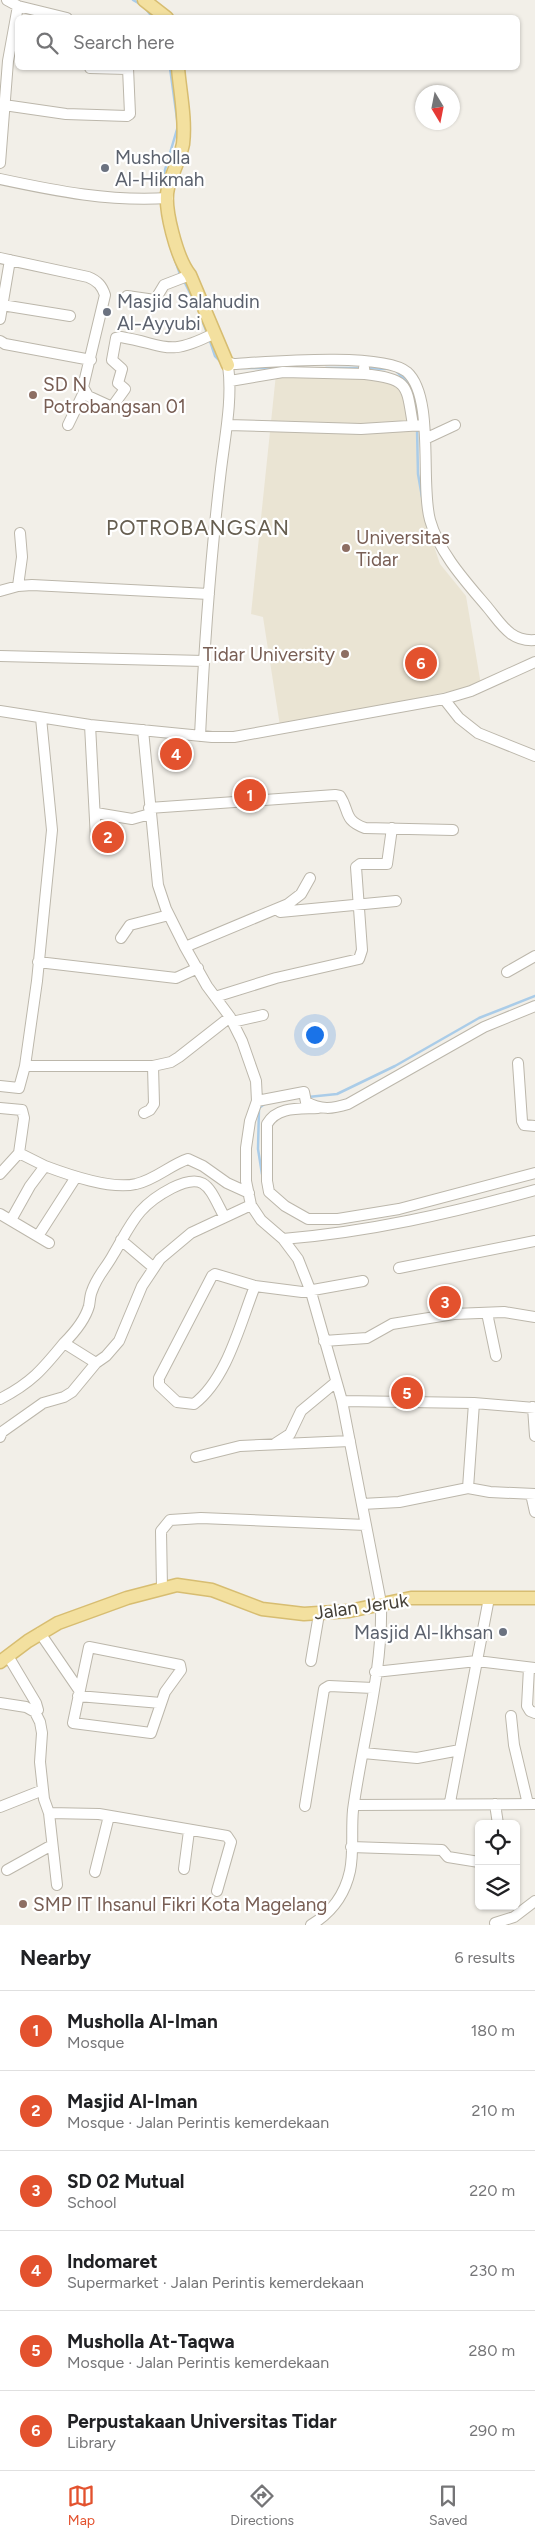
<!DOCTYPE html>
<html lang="en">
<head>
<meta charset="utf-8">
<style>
  :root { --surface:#fff; --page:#f2f2f2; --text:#202124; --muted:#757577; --line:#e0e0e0; --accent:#e3522e }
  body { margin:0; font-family:Figtree,sans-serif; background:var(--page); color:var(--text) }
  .controls { position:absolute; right:15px; bottom:15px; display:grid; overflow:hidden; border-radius:8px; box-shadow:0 1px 4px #0004 }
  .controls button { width:45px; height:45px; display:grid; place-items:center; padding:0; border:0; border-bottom:1px solid var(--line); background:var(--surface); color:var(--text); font:25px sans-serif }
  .compass { position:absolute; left:415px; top:85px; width:45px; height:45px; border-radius:50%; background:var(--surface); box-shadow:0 1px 4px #0004; rotate:170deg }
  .you { position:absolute; left:314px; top:1034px; width:18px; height:18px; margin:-12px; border:4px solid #fff; border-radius:50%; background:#1a73e8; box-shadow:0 0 0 8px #1a73e833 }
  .badge { display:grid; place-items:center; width:32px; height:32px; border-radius:50%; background:var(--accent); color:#fff; font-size:16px; font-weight:700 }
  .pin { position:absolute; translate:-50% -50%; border:2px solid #fff; box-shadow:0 1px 5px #0006 }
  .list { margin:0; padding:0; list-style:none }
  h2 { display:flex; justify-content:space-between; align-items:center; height:65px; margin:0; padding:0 20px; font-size:21px }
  h2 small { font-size:16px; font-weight:400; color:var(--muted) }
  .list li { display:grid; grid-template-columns:32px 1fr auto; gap:15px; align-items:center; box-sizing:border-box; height:80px; padding:0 20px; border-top:1px solid var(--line) }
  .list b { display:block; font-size:19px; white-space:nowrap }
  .list p { margin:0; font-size:16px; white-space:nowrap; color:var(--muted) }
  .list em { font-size:16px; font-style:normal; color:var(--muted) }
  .icon { flex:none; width:28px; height:28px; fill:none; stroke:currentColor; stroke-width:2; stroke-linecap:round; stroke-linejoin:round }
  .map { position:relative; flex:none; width:535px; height:1925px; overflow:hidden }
  .search { position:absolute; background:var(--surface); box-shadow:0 1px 4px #0004; left:15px; right:15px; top:15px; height:55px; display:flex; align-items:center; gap:12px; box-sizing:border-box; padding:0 18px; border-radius:8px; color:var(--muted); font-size:19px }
  .sheet { height:545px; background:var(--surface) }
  nav { display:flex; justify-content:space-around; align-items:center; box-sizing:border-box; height:70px; border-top:1px solid var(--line); background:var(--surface); font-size:14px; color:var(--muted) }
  nav a { display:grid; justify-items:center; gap:2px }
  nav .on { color:var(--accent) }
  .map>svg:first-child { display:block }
  .education { fill:#eae4d3 }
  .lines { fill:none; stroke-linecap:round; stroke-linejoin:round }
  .stream { stroke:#aacce8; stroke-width:2.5 }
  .minor-casing { stroke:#bcb7ab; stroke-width:12 }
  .major-casing { stroke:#d7bd71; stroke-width:15 }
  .minor { stroke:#fff; stroke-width:10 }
  .major { stroke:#f3e09f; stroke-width:12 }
  .worship-dot { fill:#6b7280; stroke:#fff; stroke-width:2 }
  .education-dot { fill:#8d6e63; stroke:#fff; stroke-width:2 }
  .labels { text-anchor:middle; stroke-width:4.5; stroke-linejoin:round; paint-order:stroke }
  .worship-label { font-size:19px; fill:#5b616d; stroke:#fff; text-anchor:start }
  .education-label { font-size:19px; fill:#785e54; stroke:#fff; text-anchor:start }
  .street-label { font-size:19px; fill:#454037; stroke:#fff }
  .quarter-label { font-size:21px; letter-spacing:1px; fill:#665e50; stroke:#fff }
</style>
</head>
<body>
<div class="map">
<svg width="535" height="1925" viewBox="0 0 535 1925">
  <rect width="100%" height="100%" fill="#f2efe8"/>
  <path class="education" d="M 276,374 L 402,377 L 414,387 L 420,412 L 418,467 L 429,531 L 440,564 L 466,596 L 481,685 L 280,726 L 263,617 L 251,614 Z"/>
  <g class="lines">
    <path class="stream" d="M 133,0 L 140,4
      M 146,9 L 153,18
      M 162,187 L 162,180 L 178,126 L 170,68
      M 171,249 L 181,277
      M 184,281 L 194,301
      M 202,320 L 207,333
      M 209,338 L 215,356 L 221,362
      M 241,368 L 278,368
      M 326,368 L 360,368
      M 366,368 L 385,369
      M 397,372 C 413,385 417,403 417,423
      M 417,428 L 418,474 L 422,497
      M 427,525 L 433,541
      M 308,1097 L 337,1094 L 395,1066 L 479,1018 L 535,996
      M 262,1174 L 258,1149 L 259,1108 L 266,1103"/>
    <defs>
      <path id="minor" d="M 7,0 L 18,6 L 67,18
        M 90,68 L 128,69
        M 4,105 L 66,114 L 127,116 L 130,114 L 128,68
        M 0,163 L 8,61 L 18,6
        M 0,179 C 56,191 111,202 168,198
        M 0,258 L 88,277 C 98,281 102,286 105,295 L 83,387 L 88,396 L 112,407 L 125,389 L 118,383 L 122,369 L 112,360 L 116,338 L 121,337 C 167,345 167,357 213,334
        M 127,296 L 155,300 L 164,285 L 190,275
        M 2,305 L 70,316
        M 0,319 L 10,260
        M 0,341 L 5,344 L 91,360
        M 227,362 L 234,364 C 268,362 383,352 407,372 C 435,397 420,484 430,520 C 439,553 467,583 488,608 C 502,625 511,642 535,640
        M 364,368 L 365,374 C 409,380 406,383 413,425
        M 230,381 L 283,372 L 365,374
        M 68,425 L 84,392
        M 227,425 L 361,429 L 424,425
        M 425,439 L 455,425
        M 18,586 L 22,557 L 20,533
        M 0,591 L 18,586 L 32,585 L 209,594
        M 0,656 L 204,661
        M 444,699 L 471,691 L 535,662
        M 0,711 L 90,725 L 212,737 L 234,737 L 444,699 L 459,718 L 478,733 L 535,756
        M 41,718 L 52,830 L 37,981 L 25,1066 L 153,1066 L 171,1062 L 179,1057 L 230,1017
        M 90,725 L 96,839
        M 143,730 L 158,885 L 166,909 L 185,947 L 207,986 L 230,1017 L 242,1041 L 256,1081 L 257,1101 L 250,1121 L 246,1148 L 246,1181 L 251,1205 L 261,1220 L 283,1239 L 298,1259 L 311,1292 L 342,1401 L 381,1603 C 383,1673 362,1742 353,1810 C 351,1830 354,1852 350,1871 C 345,1894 331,1913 311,1925
        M 200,736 C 204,650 210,564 220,478 C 224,440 233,402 228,365
        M 149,808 L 335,795 L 340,796 C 350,811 343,820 365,828 L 453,830
        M 96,813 L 132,819 L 150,814
        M 280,912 L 396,901
        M 121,938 L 130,925 L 169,915
        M 185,947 L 288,904 L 301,894 L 310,878
        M 38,962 L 176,978 L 198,968
        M 507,972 L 535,956
        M 215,997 L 276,978 L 359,959 L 362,950 L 356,867 L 360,864 L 387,864 L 392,828
        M 232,1022 L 263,1015
        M 518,1063 L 522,1121 L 524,1125 L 535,1126
        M 0,1086 L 19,1088 L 25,1066
        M 257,1101 L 304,1092 L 306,1102 C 321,1110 332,1109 348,1104 L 484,1027 L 535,1006
        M 0,1108 L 22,1110 L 24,1118 L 19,1153 L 0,1174
        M 318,1108 C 300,1109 277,1106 267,1124 L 267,1181 L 269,1192 L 285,1206 L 308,1219 L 338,1219 L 399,1209 L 535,1173
        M 144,1113 L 150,1110 L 154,1104 L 153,1066
        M 19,1153 L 45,1166
        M 0,1214 L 49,1243
        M 11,1220 L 30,1186 L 45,1166 C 69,1175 111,1190 136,1184 C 155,1180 170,1165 188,1159 L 203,1166 L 227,1183 L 249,1193
        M 38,1236 L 76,1177
        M 283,1239 C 369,1232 452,1213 535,1190
        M 121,1240 L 154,1268
        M 399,1268 L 535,1241
        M 255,1286 C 240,1324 227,1379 194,1404 L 177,1402 L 159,1385 L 159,1378 L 212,1276 L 215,1274 L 255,1286 L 302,1292 L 363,1281
        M 487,1313 L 496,1356
        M 324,1341 L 367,1338 L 392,1324 L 454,1314 L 504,1312 L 535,1317
        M 96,1363 L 64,1343 C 74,1333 85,1320 89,1306 C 90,1301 90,1295 92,1291 C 97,1276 106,1268 113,1255 C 132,1223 137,1206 172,1188 C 206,1171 209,1188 224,1216
        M 0,1399 C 31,1383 42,1370 64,1343
        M 342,1401 L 474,1403 L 535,1408
        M 533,1407 L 535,1436
        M 0,1437 L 2,1432 L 43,1403 L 64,1397 L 72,1392 L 96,1363 L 106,1356 L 119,1341 L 142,1286 L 160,1259 L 191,1233 L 251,1205
        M 276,1443 L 290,1434 L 301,1411 L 336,1382
        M 196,1457 L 240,1446 L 350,1441
        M 468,1488 L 474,1403
        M 531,1494 L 535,1512
        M 362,1504 L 399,1502 L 468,1488 L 490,1492 L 535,1494
        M 162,1588 L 161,1531 L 170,1520 L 201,1518 L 366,1525
        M 40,1633 L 79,1690
        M 89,1647 L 180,1665 L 181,1670 L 165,1692 L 151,1733 L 73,1723 Z
        M 8,1656 L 36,1703 L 38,1710 L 35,1712
        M 311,1661 L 319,1614
        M 529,1668 L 527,1706 L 530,1711 L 535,1713
        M 375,1672 L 477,1661 L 535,1668
        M 78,1696 L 161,1703
        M 0,1703 L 26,1707 L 35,1712 L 40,1722 L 42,1733 L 40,1762 L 44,1799 L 49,1813 L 57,1885
        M 511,1716 L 514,1745 L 528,1804
        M 363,1753 L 417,1758 L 460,1750
        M 450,1802 L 489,1598
        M 495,1804 L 498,1824
        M 354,1805 L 535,1804
        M 305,1806 L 324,1689 L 329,1686 L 373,1688
        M 0,1807 L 43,1790
        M 49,1813 L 99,1814 L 227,1836 L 231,1842 L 217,1891
        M 351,1847 L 442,1850 L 448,1857 L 479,1862
        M 184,1869 L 189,1831
        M 7,1870 L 52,1845
        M 95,1872 L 109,1816
        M 495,1923 L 514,1917 L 535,1901"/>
      <path id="major" d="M 144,0 L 167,18
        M 178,68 C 180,92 186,119 183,144 C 180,159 172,173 168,188 C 163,207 177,259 190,275 L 228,365
        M 0,1662 L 28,1641 L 58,1623 L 127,1598 L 177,1585 L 212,1590 L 262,1609 L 304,1614 L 349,1611 L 411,1598 L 535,1598"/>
    </defs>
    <use href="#minor" class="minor-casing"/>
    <use href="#major" class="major-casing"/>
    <use href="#minor" class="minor"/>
    <use href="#major" class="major"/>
  </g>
  <g class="worship-dot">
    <circle cx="105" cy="168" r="5"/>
    <circle cx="107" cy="312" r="5"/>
    <circle cx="503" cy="1632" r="5"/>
  </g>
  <g class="education-dot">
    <circle cx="33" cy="395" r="5"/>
    <circle cx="346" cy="548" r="5"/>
    <circle cx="345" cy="654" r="5"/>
    <circle cx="23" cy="1904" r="5"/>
  </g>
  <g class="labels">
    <g class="worship-label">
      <text x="115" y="164">Musholla<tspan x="115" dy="22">Al-Hikmah</tspan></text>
      <text x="117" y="308">Masjid Salahudin<tspan x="117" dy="22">Al-Ayyubi</tspan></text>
      <text x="493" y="1639" text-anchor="end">Masjid Al-Ikhsan</text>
    </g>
    <g class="education-label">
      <text x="43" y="391">SD N<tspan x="43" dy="22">Potrobangsan 01</tspan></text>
      <text x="356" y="544">Universitas<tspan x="356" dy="22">Tidar</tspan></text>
      <text x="335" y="661" text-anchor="end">Tidar University</text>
      <text x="33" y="1911">SMP IT Ihsanul Fikri Kota Magelang</text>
    </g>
    <g class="street-label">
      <text transform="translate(361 1606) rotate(-8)" y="7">Jalan Jeruk</text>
    </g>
    <g class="quarter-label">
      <text x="198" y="535">POTROBANGSAN</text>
    </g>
  </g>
</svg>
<div class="controls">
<button><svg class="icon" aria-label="locate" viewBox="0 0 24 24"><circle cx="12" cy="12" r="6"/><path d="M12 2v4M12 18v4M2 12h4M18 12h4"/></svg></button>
<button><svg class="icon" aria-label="layers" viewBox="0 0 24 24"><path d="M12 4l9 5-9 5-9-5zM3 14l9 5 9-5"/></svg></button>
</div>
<svg class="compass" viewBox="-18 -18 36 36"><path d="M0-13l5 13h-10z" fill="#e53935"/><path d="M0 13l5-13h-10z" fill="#757577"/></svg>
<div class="you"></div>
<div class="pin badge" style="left:250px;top:795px">1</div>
<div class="pin badge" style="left:108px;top:837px">2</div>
<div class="pin badge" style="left:445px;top:1302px">3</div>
<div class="pin badge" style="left:176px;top:754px">4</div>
<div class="pin badge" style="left:407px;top:1393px">5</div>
<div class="pin badge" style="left:421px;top:663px">6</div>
<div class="search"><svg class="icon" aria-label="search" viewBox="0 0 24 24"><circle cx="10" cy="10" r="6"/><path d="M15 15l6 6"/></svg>Search here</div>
</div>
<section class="sheet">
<h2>Nearby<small>6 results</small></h2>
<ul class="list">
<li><span class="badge">1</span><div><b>Musholla Al-Iman</b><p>Mosque</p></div><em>180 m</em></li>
<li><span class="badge">2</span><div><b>Masjid Al-Iman</b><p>Mosque · Jalan Perintis kemerdekaan</p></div><em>210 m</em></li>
<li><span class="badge">3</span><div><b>SD 02 Mutual</b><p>School</p></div><em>220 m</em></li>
<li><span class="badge">4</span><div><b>Indomaret</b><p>Supermarket · Jalan Perintis kemerdekaan</p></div><em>230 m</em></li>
<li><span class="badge">5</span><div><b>Musholla At-Taqwa</b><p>Mosque · Jalan Perintis kemerdekaan</p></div><em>280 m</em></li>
<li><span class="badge">6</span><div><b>Perpustakaan Universitas Tidar</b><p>Library</p></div><em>290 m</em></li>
</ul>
</section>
<nav>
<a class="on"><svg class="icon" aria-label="map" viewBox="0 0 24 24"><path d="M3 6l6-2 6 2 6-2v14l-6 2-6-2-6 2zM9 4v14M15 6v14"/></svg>Map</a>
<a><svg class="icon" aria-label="directions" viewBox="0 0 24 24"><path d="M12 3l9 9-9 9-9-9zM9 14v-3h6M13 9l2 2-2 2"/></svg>Directions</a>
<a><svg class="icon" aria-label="saved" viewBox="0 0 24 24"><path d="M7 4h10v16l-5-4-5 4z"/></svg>Saved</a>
</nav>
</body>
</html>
